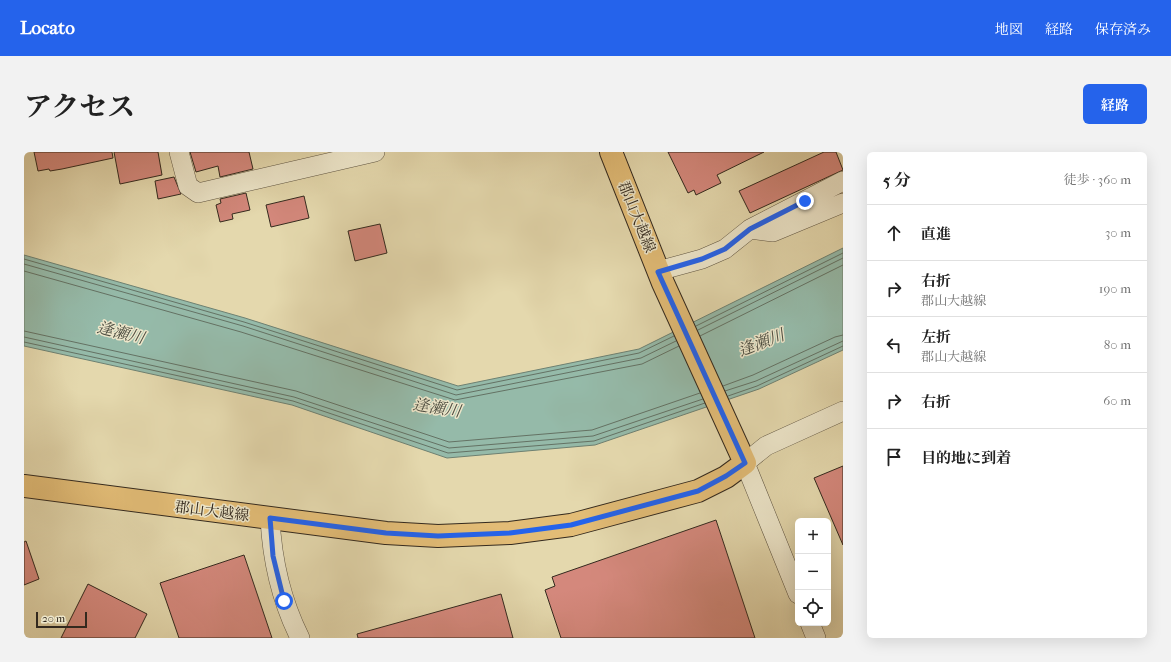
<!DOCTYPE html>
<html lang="ja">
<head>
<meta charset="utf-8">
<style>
  :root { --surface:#fff; --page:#f2f2f2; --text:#222; --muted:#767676; --line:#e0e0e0; --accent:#2563eb }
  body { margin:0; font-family:"IM FELL French Canon","Noto Serif JP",serif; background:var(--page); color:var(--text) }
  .controls { position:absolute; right:12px; bottom:12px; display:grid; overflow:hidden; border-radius:6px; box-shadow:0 4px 16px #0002 }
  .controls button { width:36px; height:36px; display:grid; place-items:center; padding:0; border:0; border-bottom:1px solid var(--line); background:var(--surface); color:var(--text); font:20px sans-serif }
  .scale { position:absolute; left:12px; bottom:10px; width:51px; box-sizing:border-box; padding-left:4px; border:2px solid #33291e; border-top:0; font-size:11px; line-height:14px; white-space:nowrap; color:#33291e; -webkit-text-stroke:3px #ede6ca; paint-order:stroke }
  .stop { position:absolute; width:12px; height:12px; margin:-9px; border:3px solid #2563eb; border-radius:50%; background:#fff }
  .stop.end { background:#2563eb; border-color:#fff; box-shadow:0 1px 4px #0008 }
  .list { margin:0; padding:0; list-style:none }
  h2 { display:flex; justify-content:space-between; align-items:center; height:52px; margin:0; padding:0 16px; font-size:17px }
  h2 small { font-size:13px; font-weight:400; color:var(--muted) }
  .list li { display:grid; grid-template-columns:26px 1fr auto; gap:12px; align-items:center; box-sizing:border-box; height:56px; padding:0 16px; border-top:1px solid var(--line) }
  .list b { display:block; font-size:15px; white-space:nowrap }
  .list p { margin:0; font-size:13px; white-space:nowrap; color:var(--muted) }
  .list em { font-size:13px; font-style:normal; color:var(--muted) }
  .icon { flex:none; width:22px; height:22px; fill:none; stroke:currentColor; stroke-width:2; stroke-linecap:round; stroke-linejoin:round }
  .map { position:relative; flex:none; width:819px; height:486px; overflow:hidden; border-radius:6px }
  header { display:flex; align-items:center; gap:24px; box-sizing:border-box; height:56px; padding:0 20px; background:var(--accent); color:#fff }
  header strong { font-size:19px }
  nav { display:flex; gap:22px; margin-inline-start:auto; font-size:14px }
  .intro { display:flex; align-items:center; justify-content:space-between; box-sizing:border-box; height:96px; padding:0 24px }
  h1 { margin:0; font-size:28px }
  .button { padding:10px 18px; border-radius:6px; background:var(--accent); color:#fff; font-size:14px; font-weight:700 }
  main { display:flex; gap:24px; padding:0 24px }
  aside { flex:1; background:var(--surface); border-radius:6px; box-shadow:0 4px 16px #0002 }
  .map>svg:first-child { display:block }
  .water { fill:#95baa9; stroke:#6e8071 }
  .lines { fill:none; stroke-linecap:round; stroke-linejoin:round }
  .shore { stroke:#647264; stroke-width:1 }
  .building { fill:#d4887c; stroke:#33291e }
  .minor-casing { stroke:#5f5542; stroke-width:20 }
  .major-casing { stroke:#33291e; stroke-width:24 }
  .minor { stroke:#ede6ca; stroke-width:19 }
  .major { stroke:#e2bc76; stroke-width:22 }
  .route { stroke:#2563eb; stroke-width:5 }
  .labels { text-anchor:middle; stroke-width:3; stroke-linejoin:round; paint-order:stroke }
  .street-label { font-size:15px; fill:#33291e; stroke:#ede6ca }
  .water-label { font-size:16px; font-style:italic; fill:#4c4d41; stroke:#ede6ca }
</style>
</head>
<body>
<header>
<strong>Locato</strong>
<nav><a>地図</a><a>経路</a><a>保存済み</a></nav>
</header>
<div class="intro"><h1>アクセス</h1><a class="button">経路</a></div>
<main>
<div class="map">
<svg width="819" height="486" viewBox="0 0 819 486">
  <rect width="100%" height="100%" fill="#e4d8ad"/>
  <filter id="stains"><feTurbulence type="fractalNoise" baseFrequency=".005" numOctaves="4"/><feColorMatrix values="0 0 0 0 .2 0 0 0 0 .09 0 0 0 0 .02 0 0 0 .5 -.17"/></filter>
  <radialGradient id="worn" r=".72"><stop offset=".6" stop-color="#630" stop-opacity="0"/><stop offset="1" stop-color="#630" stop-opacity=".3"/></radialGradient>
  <path class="water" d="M 819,96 L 819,198 L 735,237 L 571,293 L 423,306 L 268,253 L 0,194 L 0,103 L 221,166 L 434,234 L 615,197 Z"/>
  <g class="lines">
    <path class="shore" d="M 0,107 L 220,170 L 433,238 L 615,201 L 650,184
      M 0,112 L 219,174 L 432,243 L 617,206 L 652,189
      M 0,119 L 217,180 L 431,248 L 618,212 L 655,194
      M 672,174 L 819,101
      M 674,178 L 819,106
      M 0,179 L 272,239 L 425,290 L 568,278 L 676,241
      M 676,184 L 819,113
      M 0,185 L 270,245 L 425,296 L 569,284 L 679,247
      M 0,190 L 269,249 L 424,301 L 570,289 L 681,251
      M 699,234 L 729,223 L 811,185 L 819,183
      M 701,239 L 732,229 L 819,189
      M 704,244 L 733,234 L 819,194"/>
  </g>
  <path class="building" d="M 10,0 L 88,0 L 89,6 L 38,17 L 26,19 L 25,17 L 14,19 Z
    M 90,0 L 134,0 L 138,23 L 96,32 Z
    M 166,0 L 225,0 L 229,17 L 196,25 L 194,14 L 172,20 Z
    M 644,0 L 740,0 L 693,23 L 697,31 L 672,43 L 670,38 L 664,41 Z
    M 800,0 L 812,0 L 819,18 L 726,61 L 715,39 Z
    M 150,25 L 157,42 L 134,47 L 131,29 Z
    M 222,41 L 226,58 L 208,62 L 209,67 L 196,70 L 192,53 L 197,51 L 196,47 Z
    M 280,44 L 285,66 L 247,75 L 242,53 Z
    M 356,72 L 363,101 L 331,109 L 324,79 Z
    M 819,314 L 819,393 L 790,326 Z
    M 692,368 L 731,486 L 537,486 L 521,438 L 531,434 L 528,425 Z
    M 2,389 L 15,427 L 0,433 L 0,390 Z
    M 220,403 L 248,486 L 155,486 L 136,431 Z
    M 64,432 L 123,462 L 111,486 L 37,486 Z
    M 477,442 L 489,486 L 334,486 L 333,482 Z"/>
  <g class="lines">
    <defs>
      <path id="minor" d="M 155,0 L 164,34 L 174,41 L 351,0
        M 726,77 L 749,80 L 819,51
        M 634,119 L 678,107 L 701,97 L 726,77 L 819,29
        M 246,366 C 248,408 257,448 276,486
        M 774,442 L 721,311 L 742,294 L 819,259
        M 786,471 L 792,486"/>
      <path id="major" d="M 0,334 L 362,381 L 414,384 L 486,381 L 547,373 L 674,339 L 702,325 L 721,311 L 639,131 L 587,0"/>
    </defs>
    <use href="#minor" class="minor-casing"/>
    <use href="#major" class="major-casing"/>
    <use href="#minor" class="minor"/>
    <use href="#major" class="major"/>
  </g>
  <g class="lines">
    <path class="route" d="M 260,449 L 249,404 L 246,366 L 362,381 L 414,384 L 486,381 L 547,373 L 674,339 L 702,324 L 721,311 L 634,120 L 678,107 L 701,97 L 726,77 L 781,49"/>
  </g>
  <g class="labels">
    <g class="street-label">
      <text transform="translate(613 65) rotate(68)" y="5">郡山大越線</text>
      <text transform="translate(188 359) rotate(7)" y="5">郡山大越線</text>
    </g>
    <g class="water-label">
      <text transform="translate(97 180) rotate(14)" y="6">逢瀬川</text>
      <text transform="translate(737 190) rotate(-21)" y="6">逢瀬川</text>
      <text transform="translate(413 255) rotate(9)" y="6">逢瀬川</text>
    </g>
  </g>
  <rect width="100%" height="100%" filter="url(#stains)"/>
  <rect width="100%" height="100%" fill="url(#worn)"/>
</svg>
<div class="controls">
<button>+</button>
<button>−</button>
<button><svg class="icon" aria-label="locate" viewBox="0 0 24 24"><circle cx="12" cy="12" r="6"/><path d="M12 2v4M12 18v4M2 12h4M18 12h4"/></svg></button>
</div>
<div class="scale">20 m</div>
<div class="stop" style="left:260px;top:449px"></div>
<div class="stop end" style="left:781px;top:49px"></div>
</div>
<aside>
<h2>5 分<small>徒歩 · 360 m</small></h2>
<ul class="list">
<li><svg class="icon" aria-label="ahead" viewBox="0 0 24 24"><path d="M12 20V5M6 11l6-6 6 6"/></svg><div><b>直進</b></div><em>30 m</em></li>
<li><svg class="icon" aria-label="right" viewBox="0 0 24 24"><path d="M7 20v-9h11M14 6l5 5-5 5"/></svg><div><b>右折</b><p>郡山大越線</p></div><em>190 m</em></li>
<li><svg class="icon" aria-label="left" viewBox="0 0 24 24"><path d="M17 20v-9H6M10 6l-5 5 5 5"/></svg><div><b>左折</b><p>郡山大越線</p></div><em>80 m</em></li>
<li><svg class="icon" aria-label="right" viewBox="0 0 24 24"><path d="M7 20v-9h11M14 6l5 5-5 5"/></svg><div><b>右折</b></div><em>60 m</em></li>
<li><svg class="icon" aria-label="arrive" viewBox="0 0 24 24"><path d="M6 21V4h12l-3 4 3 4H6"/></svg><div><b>目的地に到着</b></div></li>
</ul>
</aside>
</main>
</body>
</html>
